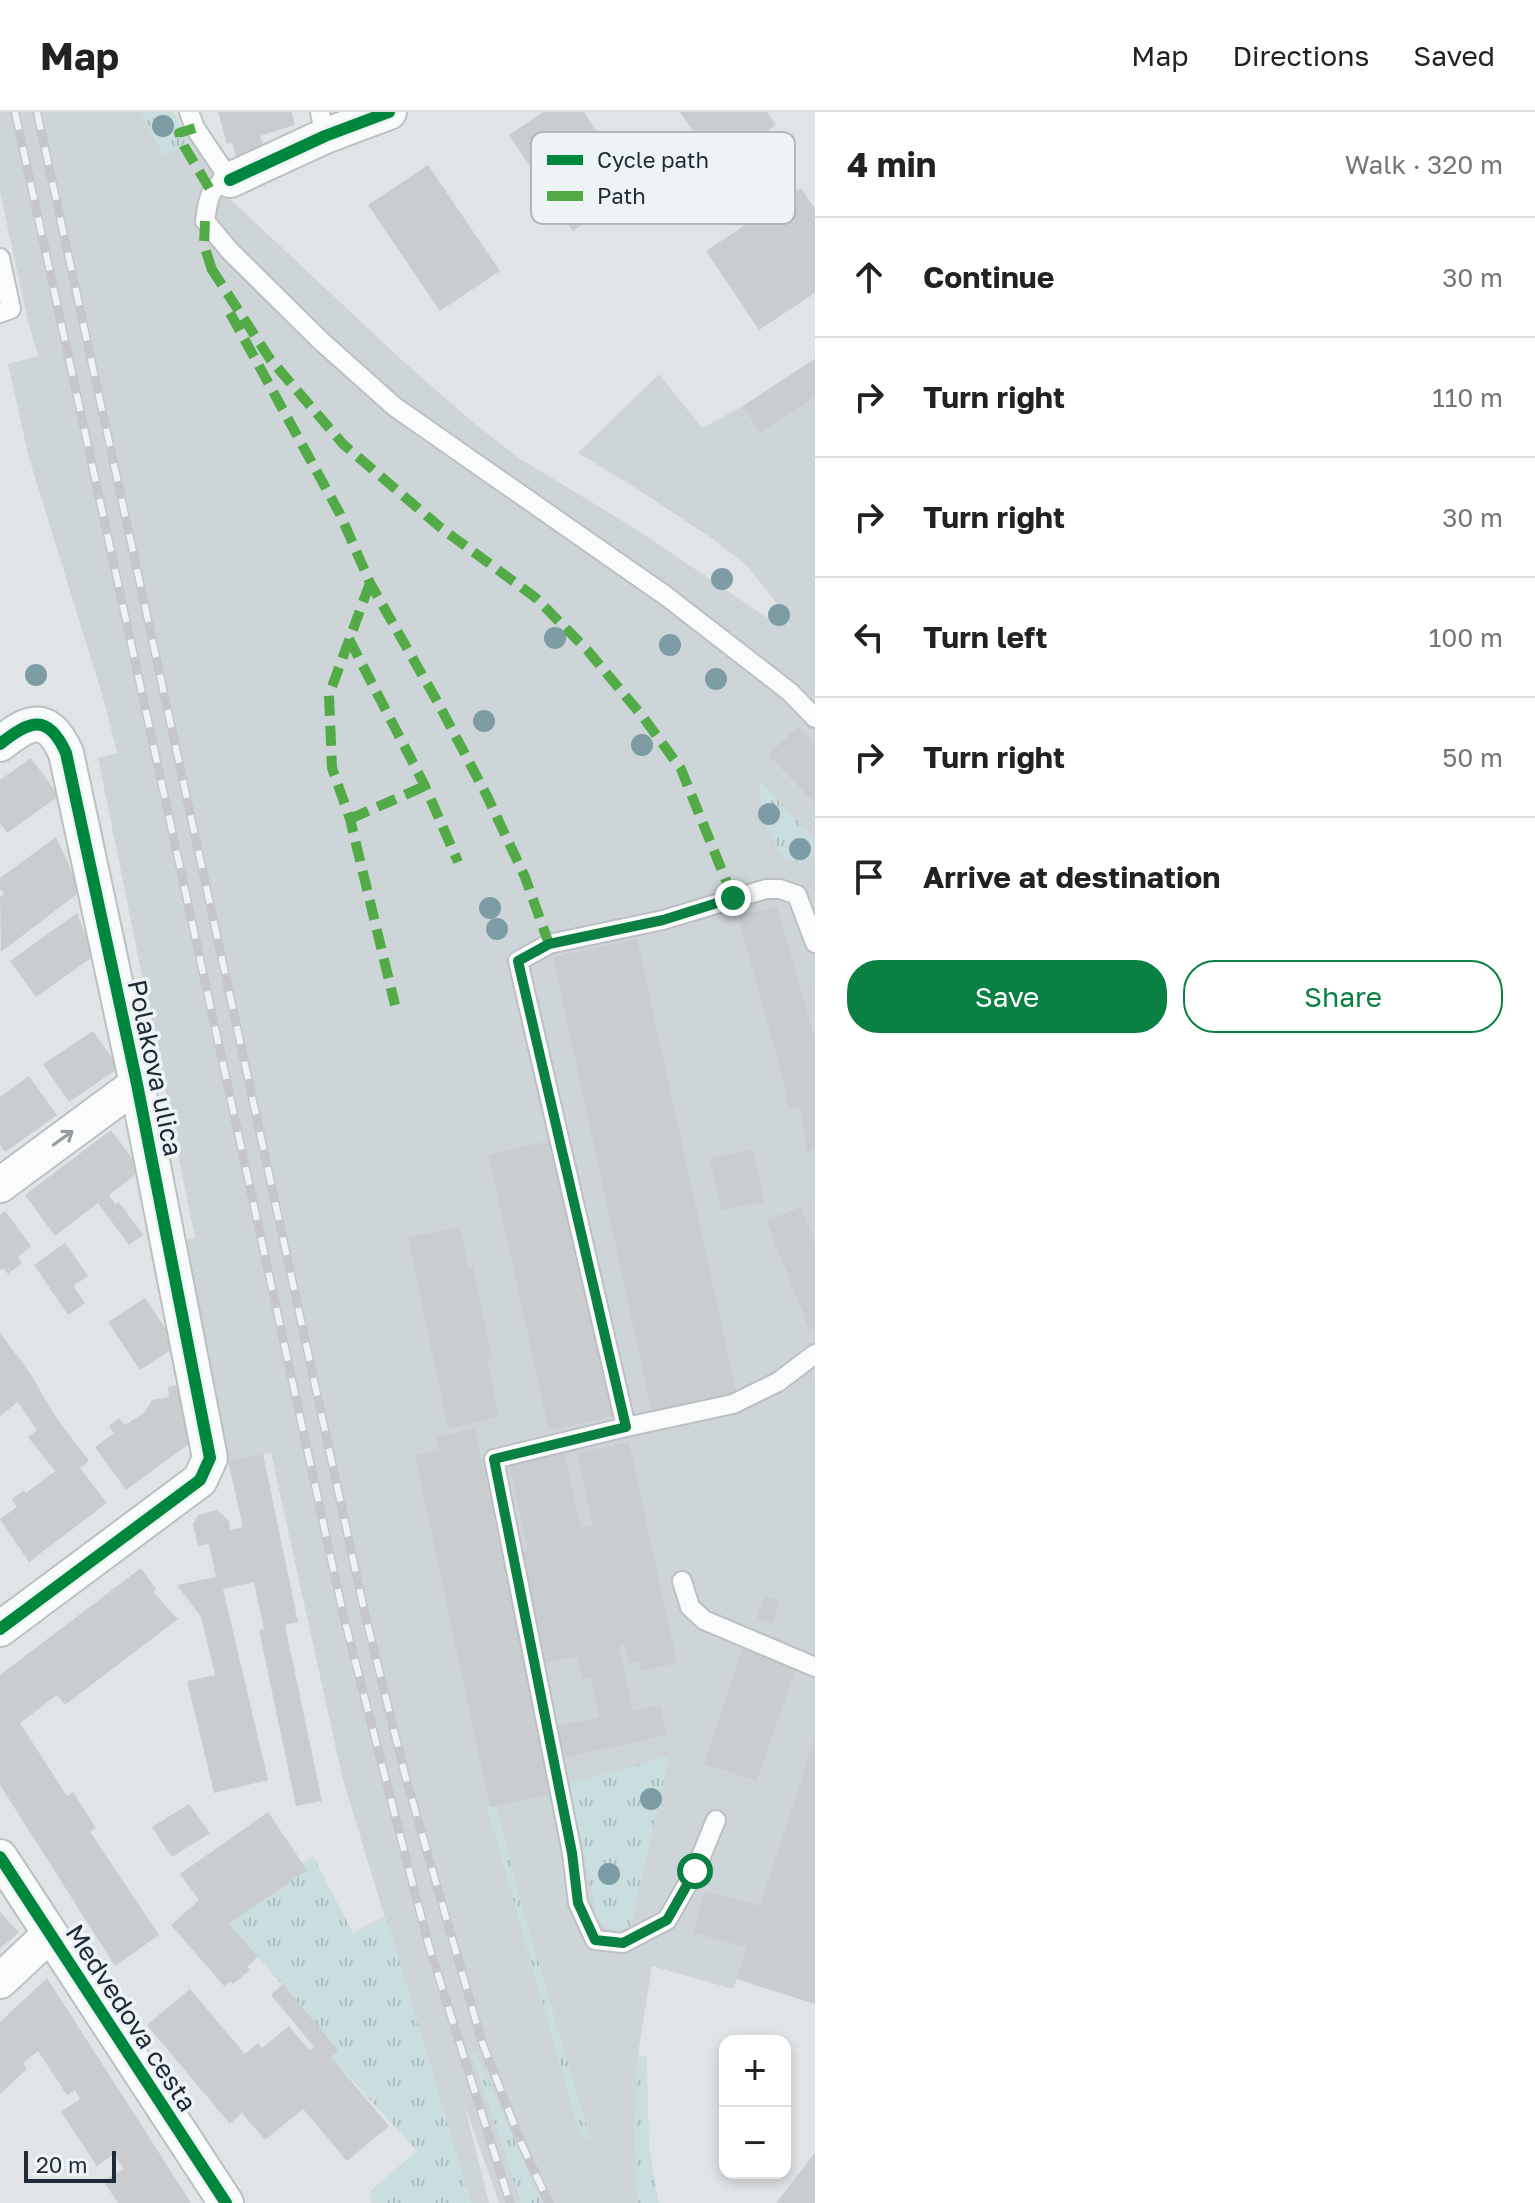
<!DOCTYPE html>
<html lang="en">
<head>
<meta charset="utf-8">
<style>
  :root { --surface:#fff; --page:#f6f6f6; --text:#222; --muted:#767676; --line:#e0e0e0; --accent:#0b8043 }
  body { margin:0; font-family:"Golos Text",sans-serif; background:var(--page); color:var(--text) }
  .controls { position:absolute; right:24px; bottom:24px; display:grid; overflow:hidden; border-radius:16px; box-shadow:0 4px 12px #0003 }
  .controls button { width:72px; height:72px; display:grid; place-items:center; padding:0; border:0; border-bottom:2px solid var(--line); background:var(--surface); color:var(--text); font:40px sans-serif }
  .scale { position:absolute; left:24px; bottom:20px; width:92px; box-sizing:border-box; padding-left:8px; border:4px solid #202b38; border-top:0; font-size:22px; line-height:28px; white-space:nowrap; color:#202b38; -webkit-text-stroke:6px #eef4f6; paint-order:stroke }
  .stop { position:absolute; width:24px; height:24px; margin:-18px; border:6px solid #0b8043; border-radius:50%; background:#fff }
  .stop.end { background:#0b8043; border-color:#fff; box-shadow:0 2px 8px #0008 }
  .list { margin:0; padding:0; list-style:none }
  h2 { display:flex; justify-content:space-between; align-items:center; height:104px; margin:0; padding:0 32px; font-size:34px }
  h2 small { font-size:26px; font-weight:400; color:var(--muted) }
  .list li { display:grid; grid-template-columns:52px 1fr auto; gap:24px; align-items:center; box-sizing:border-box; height:120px; padding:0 32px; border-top:2px solid var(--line) }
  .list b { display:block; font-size:30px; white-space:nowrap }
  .list em { font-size:26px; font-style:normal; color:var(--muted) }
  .actions { display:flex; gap:16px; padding:24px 32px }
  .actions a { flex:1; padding:18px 0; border:2px solid var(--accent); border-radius:32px; text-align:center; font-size:28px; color:var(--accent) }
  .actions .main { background:var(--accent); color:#fff }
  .icon { flex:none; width:44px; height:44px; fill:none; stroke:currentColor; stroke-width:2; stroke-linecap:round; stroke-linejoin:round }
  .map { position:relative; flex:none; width:815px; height:2091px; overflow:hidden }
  header { display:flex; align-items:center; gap:48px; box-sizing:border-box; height:112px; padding:0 40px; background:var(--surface); border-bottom:2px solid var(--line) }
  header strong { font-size:38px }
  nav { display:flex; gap:44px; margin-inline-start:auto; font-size:28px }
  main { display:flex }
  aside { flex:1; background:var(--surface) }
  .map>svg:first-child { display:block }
  .built { fill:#ced5d8 }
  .grass { fill:url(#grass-tufts) }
  .building { fill:#cacdcf }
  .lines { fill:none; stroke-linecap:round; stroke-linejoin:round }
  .lane-casing { stroke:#bcc0c2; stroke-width:22 }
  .street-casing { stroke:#bcc0c2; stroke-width:38 }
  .lane { stroke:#fafbfb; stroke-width:18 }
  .street { stroke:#fafbfb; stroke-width:34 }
  .rail-casing { stroke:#c5c7c9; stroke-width:9 }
  .rail { stroke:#eef4f6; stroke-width:6; stroke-dasharray:18; stroke-linecap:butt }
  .quiet { stroke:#52ab46; stroke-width:10; stroke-dasharray:20 10; stroke-linecap:butt }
  .cycleway-casing { stroke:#eef4f6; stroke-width:17 }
  .cycleway { stroke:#00873e; stroke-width:12 }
  .tree { fill:#7d9ca4 }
  .oneway { stroke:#989da3 }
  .route { stroke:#0b8043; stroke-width:10 }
  .labels { text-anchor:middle; stroke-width:7; stroke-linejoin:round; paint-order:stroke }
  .street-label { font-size:26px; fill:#202b38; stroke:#eef4f6 }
  .key { fill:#eef4f6; stroke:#b0b8bd; stroke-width:2 }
  .key-label { font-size:22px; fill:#202b38 }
</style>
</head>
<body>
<header>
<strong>Map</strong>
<nav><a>Map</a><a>Directions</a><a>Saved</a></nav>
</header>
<main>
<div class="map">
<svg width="815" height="2091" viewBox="0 0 815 2091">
  <defs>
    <pattern id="grass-tufts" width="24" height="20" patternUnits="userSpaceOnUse" patternTransform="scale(2)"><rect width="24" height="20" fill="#cadddf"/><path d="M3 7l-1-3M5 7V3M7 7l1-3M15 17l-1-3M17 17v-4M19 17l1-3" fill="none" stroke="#adbec0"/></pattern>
  </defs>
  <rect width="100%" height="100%" fill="#e1e4e6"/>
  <path class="built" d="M 0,0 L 141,0 L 163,42 L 193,30 L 228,85 L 405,251 L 475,312 L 519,346 L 634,416 L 772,509 L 783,499 L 747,454 L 714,428 L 634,375 L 578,341 L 659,262 L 702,316 L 743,294 L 815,247 L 815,1892 L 737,1867 L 733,1877 L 652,1854 L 638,1942 L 635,2019 L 638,2091 L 499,2091 L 464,1991 L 489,2091 L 471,2091 L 342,1664 L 271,1341 L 228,1349 L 179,1129 L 195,1126 L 98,646 L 117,641 L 105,592 L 29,346 L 8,252 L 38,244 L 27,205 L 0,80 Z"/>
  <path class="grass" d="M 141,0 L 173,0 L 193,30 L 163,43 Z
    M 762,671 L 815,727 C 815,737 815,743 806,747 C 773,763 762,697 758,674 Z
    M 669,1644 L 631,1815 L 610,1817 L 597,1807 L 569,1672 Z
    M 496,1694 L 524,1801 L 590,2026 L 581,2027 L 487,1695 Z
    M 313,1744 L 353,1821 L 386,1803 L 471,2091 L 371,2091 L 370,2079 L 417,2039 L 331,1945 L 339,1938 L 229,1812 L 306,1758 L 302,1752 Z
    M 476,1941 L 542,2091 L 521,2091 L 472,1942 Z
    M 638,1942 L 647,1945 L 649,2035 L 659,2091 L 638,2091 L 635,2019 Z"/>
  <path class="building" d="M 218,0 L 292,0 L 295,13 L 260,24 L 264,36 L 236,44 L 232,30 L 227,32 Z
    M 543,0 L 584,0 L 635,78 L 573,119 L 509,23 Z
    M 680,0 L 767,0 L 776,13 L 716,53 Z
    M 428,53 L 500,159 L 440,199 L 368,93 Z
    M 801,76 L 815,97 L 815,181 L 759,218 L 706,139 Z
    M 815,247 L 815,285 L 760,321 L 743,294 Z
    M 798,614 L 815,631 L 815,691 L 768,643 Z
    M 31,646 L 59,684 L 7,721 L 0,711 L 0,668 Z
    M 56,725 L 81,779 L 1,840 L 0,785 L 4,782 L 0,777 L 0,766 Z
    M 777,794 L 815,927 L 815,1038 L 807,1040 L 800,995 L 787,996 L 785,975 L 738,804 Z
    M 77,801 L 94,844 L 36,885 L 10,849 Z
    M 637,827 L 737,1283 L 652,1301 L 553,845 Z
    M 93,919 L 119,956 L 69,990 L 43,952 Z
    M 29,964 L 57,1003 L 5,1040 L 0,1033 L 0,985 Z
    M 111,1018 L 141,1058 L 109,1083 L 115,1092 L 119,1090 L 143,1123 L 129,1133 L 98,1091 L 55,1124 L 25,1083 Z
    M 555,1028 L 616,1304 L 549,1318 L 488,1042 Z
    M 753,1037 L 764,1090 L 721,1098 L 710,1046 Z
    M 801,1095 L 815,1130 L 815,1217 L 810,1219 L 766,1109 Z
    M 5,1099 L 31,1134 L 18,1145 L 22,1151 L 8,1162 L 3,1156 L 0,1158 L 0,1103 Z
    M 460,1115 L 468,1156 L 473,1155 L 492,1246 L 487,1247 L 499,1305 L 448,1316 L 408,1125 Z
    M 65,1131 L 88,1164 L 73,1174 L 85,1191 L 68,1203 L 34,1153 Z
    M 145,1186 L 177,1234 L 140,1258 L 108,1210 Z
    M 0,1221 L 30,1261 L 55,1304 L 89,1349 L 80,1356 L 107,1391 L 29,1450 L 0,1407 L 17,1395 L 12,1387 L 24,1378 L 26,1381 L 55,1359 L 28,1325 L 37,1318 L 18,1290 L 0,1304 Z
    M 177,1273 L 194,1328 L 126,1378 L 95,1335 L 114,1321 L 109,1314 L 119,1306 L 125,1313 L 144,1301 L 152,1288 L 169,1285 L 168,1275 Z
    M 475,1316 L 553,1682 L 490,1695 L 415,1343 L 439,1338 L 436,1325 Z
    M 629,1330 L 677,1551 L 641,1559 L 639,1550 L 629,1552 L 625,1533 L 619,1535 L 633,1599 L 660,1593 L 667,1623 L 564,1646 L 557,1614 L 599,1605 L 591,1565 L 582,1567 L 577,1544 L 541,1552 L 516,1441 L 528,1438 L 509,1353 L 564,1341 L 581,1416 L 593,1414 L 577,1341 Z
    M 263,1342 L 298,1510 L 285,1513 L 322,1689 L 296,1694 L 259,1518 L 264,1517 L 254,1470 L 223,1477 L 268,1668 L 214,1681 L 187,1569 L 215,1563 L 201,1505 L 177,1473 L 216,1465 L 209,1432 L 198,1434 L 193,1412 L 198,1403 L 217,1398 L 229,1409 L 230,1418 L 243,1415 L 228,1349 Z
    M 141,1456 L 156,1477 L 153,1480 L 178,1507 L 65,1593 L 57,1583 L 20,1611 L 67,1684 L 73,1680 L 96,1716 L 90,1720 L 159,1823 L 115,1854 L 0,1673 L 0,1563 Z
    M 765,1484 L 779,1489 L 772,1512 L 757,1506 Z
    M 742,1537 L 796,1555 L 757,1669 L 704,1652 Z
    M 815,1626 L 815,1892 L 737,1867 L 747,1835 L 693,1821 L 704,1779 L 760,1794 Z
    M 189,1692 L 210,1721 L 172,1745 L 152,1715 Z
    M 268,1700 L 307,1758 L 229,1812 L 258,1845 L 247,1855 L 250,1858 L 233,1872 L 231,1869 L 224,1874 L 171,1813 L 199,1788 L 180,1762 Z
    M 0,1800 L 19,1820 L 0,1837 Z
    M 47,1866 L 151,2028 L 191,2091 L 118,2091 L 103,2069 L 124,2057 L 114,2042 L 97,2054 L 61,2000 L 80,1987 L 75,1978 L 67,1983 L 38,1939 L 23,1951 L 27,1957 L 0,1982 L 0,1910 Z
    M 283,1872 L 339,1939 L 331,1945 L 389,2014 L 347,2049 L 303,1997 L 265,2028 L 242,2001 L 230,2012 L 147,1913 L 190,1877 L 245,1942 L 258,1931 L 262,1936 L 289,1914 L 309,1938 L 314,1935 L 271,1883 Z
    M 815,2041 L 815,2091 L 776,2091 Z"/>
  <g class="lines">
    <defs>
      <path id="lane" d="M 189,0 L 195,16 L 230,68 C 208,73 208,90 205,109 L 230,139 L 321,229 L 395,295 L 666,484 L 790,580 L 815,606
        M 320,0 L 325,24
        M 0,146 L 11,197 L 0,201
        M 626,1315 L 518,849 L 549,832 L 663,808 L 766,777 L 780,777 L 797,783 L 815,831
        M 682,1469 L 690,1495 L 704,1508 L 815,1555
        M 716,1708 L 695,1759 L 667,1808 L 623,1831 L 595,1828 L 578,1791 L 572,1741 L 494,1347 L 626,1315 L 733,1292 L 778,1270 L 815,1242"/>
      <path id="street" d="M 230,68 L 325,24 L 389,0
        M 0,632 C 30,608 48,601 66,641 L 137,972 L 210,1346 L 200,1368 L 0,1517
        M 0,1073 L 137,972
        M 0,1745 L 226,2091
        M 0,1869 L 50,1822"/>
    </defs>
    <use href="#lane" class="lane-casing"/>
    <use href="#street" class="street-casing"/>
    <use href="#lane" class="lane"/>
    <use href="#street" class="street"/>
    <defs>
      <path id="rail" d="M 15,0 L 344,1506 L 428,1831 L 510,2091
        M 37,0 L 365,1502 L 405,1663 L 482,1930 L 522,2033 L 549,2091"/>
    </defs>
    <use href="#rail" class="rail-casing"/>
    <use href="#rail" class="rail"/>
    <path class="quiet" d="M 195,16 L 179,21 L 184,34 L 211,79
      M 205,109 L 204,133 L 214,164
      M 211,156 L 270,247 L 343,332 L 441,416 L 536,486 L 588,539 L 643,605 L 681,657 L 733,786
      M 230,201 L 340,402 L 370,471 L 437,589 L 486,682 L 525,765 L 549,832
      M 370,471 L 329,583 L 332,656 L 350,707 L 395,893
      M 349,527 L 425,674 L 458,750
      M 350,707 L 425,674"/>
    <defs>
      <path id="cycleway" d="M 230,68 L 325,24 L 389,0
        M 0,632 C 30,608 48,601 66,641 L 137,972 L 210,1346 L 200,1368 L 0,1517
        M 0,1745 L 226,2091"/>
    </defs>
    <use href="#cycleway" class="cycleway-casing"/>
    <use href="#cycleway" class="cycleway"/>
  </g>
  <g class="tree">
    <circle cx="163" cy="14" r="11"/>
    <circle cx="722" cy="467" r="11"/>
    <circle cx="779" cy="503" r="11"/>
    <circle cx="555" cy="526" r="11"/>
    <circle cx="670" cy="533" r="11"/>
    <circle cx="36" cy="563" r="11"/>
    <circle cx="716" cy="567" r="11"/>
    <circle cx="484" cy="609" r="11"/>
    <circle cx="642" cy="633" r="11"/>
    <circle cx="769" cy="702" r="11"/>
    <circle cx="800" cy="737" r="11"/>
    <circle cx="490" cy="796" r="11"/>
    <circle cx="497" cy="817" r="11"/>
    <circle cx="651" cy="1687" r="11"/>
    <circle cx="609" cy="1762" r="11"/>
  </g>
  <defs><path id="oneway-shaft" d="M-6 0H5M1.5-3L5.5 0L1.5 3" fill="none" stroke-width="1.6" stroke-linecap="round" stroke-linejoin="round" transform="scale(2)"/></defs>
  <use class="oneway" href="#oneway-shaft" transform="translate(63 1026) rotate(-36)"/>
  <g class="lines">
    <path class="route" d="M 695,1759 L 667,1808 L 623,1831 L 595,1828 L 578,1791 L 572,1741 L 494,1347 L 626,1315 L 518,849 L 549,832 L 663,808 L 733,786"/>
  </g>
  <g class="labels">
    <g class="street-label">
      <text transform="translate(155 956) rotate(78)" y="9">Polakova ulica</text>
      <text transform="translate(131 1906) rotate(57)" y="9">Medvedova cesta</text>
    </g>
  </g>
  <rect x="531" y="20" width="264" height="92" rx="12" class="key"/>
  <rect x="547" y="43" width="36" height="10" fill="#00873e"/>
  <rect x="547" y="79" width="36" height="10" fill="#52ab46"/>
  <g class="key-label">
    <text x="597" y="56">Cycle path</text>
    <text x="597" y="92">Path</text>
  </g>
</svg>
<div class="controls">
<button>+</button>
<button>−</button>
</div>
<div class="scale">20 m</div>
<div class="stop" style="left:695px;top:1759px"></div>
<div class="stop end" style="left:733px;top:786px"></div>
</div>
<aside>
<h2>4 min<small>Walk · 320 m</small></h2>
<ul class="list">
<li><svg class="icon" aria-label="ahead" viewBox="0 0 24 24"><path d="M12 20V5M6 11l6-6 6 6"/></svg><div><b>Continue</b></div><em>30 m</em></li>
<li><svg class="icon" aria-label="right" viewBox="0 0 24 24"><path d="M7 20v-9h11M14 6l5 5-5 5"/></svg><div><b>Turn right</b></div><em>110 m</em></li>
<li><svg class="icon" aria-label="right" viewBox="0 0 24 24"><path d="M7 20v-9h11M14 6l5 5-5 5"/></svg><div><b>Turn right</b></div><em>30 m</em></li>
<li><svg class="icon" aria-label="left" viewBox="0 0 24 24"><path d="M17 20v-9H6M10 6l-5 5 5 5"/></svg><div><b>Turn left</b></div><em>100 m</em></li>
<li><svg class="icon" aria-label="right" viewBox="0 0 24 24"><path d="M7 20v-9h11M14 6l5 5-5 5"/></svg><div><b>Turn right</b></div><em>50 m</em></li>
<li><svg class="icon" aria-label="arrive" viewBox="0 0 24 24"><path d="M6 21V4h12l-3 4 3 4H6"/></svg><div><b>Arrive at destination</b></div></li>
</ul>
<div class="actions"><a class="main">Save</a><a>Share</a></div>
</aside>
</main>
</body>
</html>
